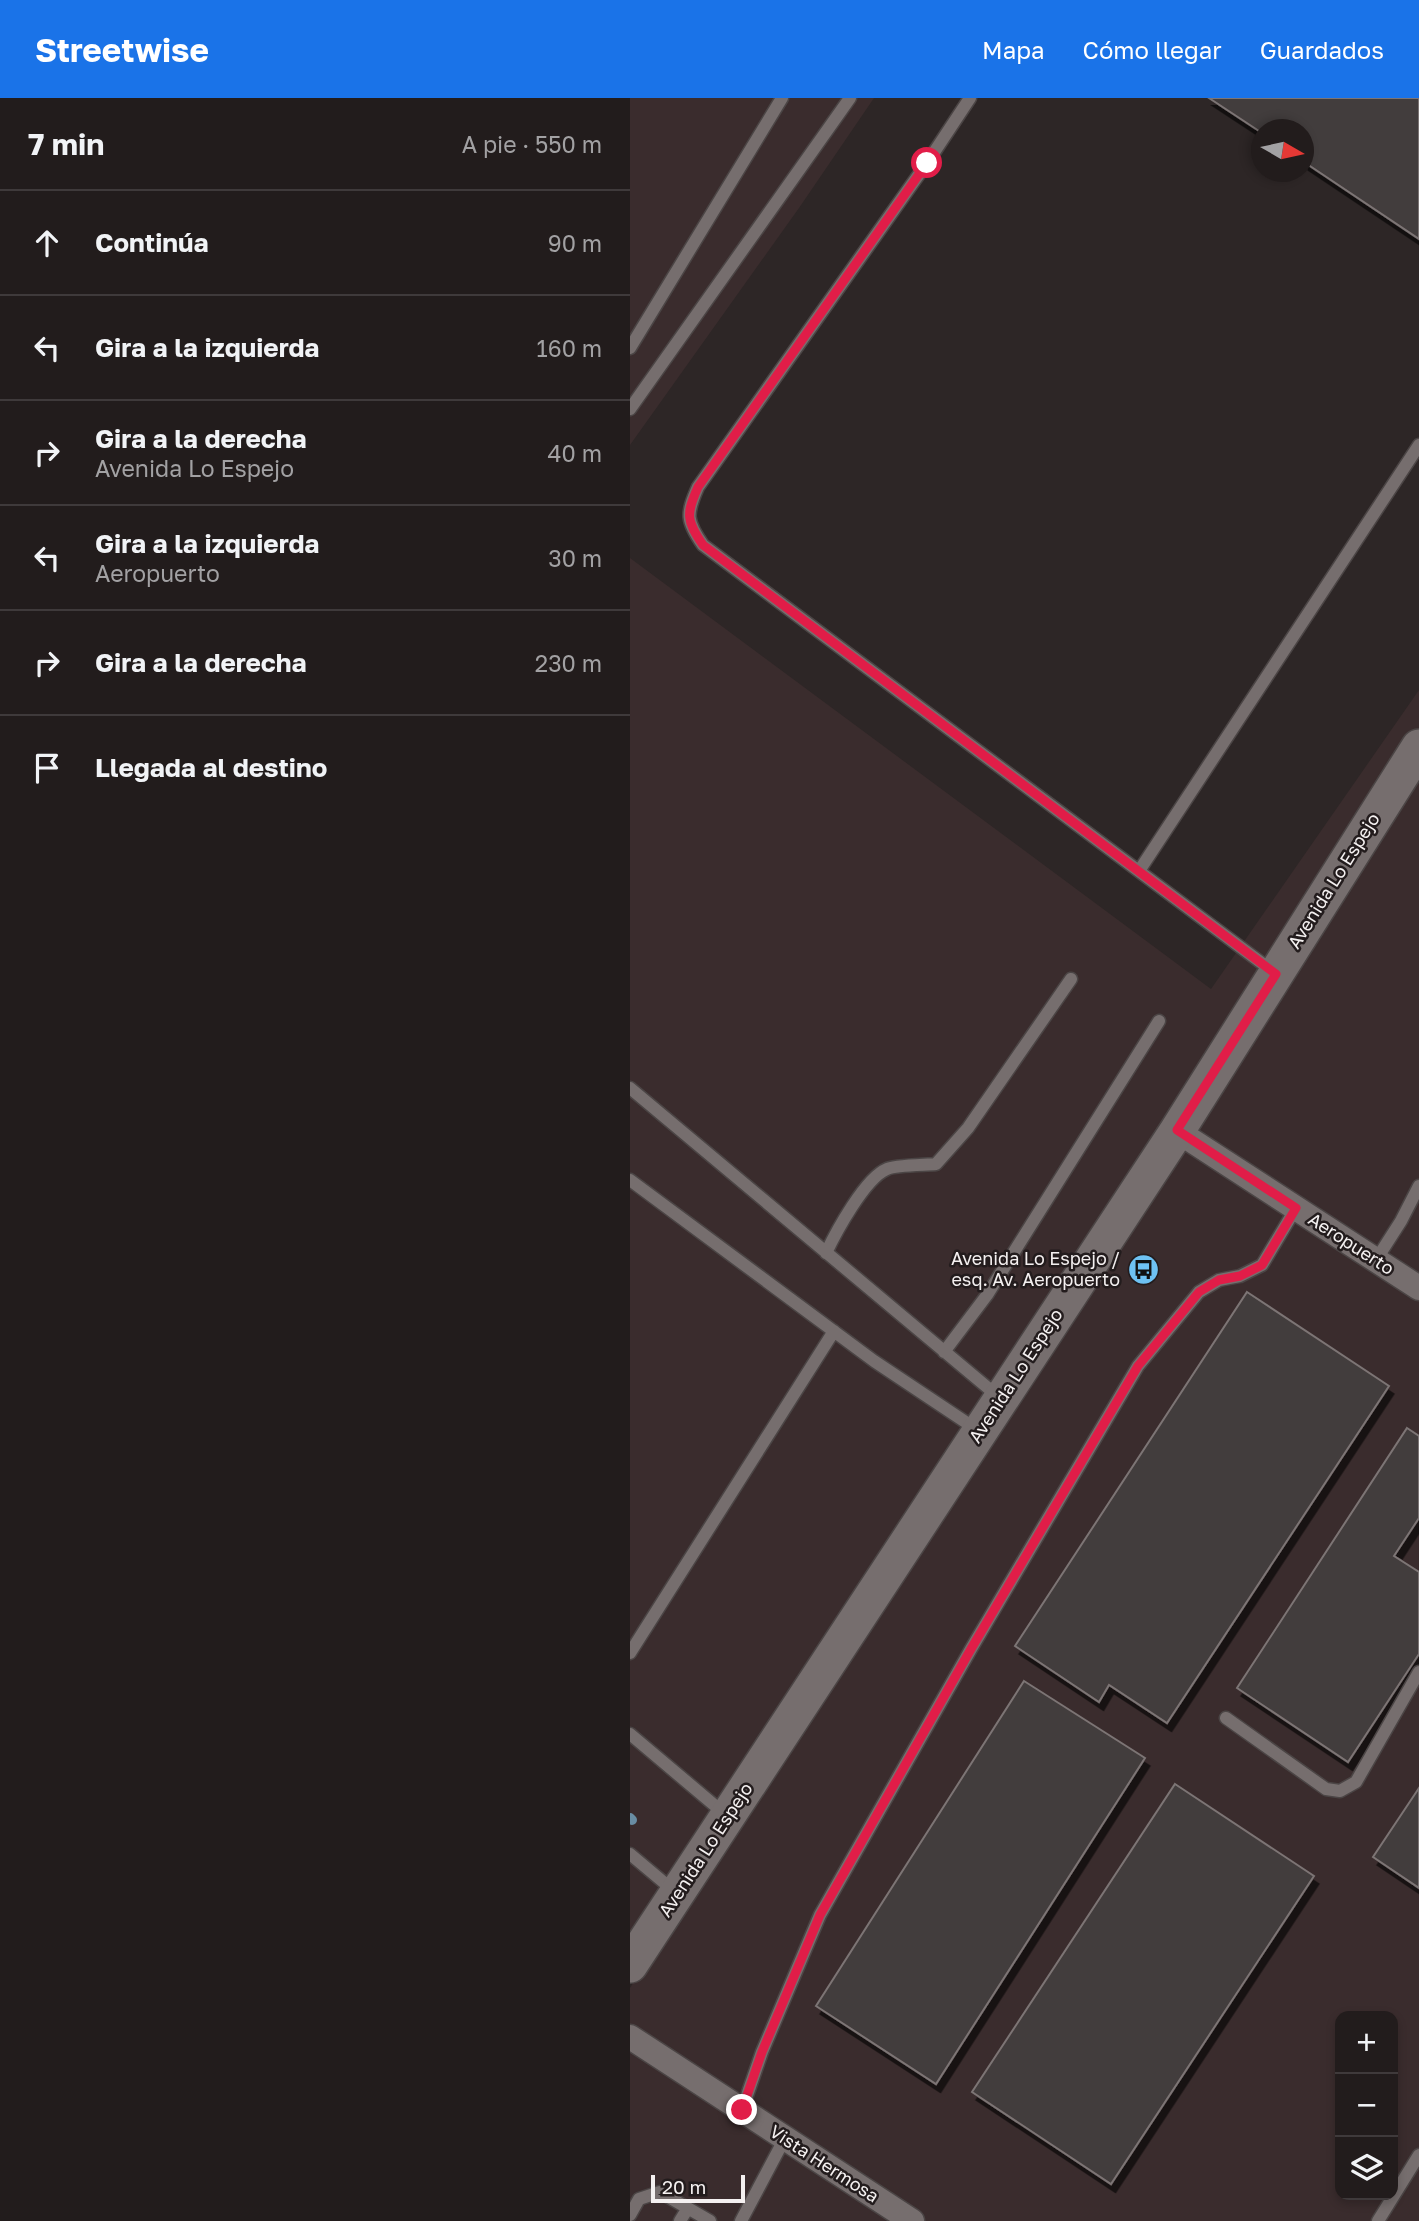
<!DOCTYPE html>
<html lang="es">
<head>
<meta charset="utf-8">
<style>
  :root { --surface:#221c1c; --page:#2e2929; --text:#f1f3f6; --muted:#a2a1a3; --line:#3f3a3b; --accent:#1a73e8 }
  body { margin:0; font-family:"Golos Text",sans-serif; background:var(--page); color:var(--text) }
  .controls { position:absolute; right:21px; bottom:21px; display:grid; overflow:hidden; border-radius:14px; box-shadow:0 4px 10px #0003 }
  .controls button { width:63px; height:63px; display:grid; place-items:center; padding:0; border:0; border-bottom:2px solid var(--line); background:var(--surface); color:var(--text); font:35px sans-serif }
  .compass { position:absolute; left:621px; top:21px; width:63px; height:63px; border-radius:50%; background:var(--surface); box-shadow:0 4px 10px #0003; rotate:99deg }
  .scale { position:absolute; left:21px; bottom:18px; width:94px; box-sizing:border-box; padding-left:7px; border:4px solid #f4f0f0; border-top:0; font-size:19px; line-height:24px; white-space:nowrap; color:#f4f0f0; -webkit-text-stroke:5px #231c1d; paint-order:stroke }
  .stop { position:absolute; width:21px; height:21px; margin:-16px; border:5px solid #e11d48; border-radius:50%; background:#fff }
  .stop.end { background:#e11d48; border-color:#fff; box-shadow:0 2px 7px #0008 }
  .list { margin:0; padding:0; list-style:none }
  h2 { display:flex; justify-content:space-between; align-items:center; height:91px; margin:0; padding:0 28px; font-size:30px }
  h2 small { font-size:23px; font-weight:400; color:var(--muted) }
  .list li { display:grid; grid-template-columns:46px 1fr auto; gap:21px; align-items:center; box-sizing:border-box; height:105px; padding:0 28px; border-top:2px solid var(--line) }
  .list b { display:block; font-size:26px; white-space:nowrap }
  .list p { margin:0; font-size:23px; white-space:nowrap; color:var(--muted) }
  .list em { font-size:23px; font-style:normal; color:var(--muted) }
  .icon { flex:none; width:38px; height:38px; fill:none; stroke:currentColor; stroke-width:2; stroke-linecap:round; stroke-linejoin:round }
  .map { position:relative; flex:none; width:789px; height:2123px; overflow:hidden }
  header { display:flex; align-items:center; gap:42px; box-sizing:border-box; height:98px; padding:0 35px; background:var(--accent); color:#fff }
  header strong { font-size:33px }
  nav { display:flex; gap:38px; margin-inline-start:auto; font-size:24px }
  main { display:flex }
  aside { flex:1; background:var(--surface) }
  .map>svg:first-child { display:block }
  .built { fill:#3a2c2d; fill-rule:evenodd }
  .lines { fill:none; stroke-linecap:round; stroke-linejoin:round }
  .stream { stroke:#698da3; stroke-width:10 }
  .building { fill:#433c3c; stroke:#7c7474; stroke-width:2; filter:url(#shadow) }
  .service-casing { stroke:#4b4545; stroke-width:15 }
  .minor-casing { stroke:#4b4545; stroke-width:27 }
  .secondary-casing { stroke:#4b4545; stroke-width:38 }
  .service { stroke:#766e6e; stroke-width:12 }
  .minor { stroke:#766e6e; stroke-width:24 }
  .secondary { stroke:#766e6e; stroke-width:35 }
  .route { stroke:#e11d48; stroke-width:9 }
  .labels { text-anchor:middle; stroke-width:5; stroke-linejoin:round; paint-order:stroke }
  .street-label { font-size:18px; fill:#f4f0f0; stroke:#231c1d }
  .poi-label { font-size:18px; fill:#f4f0f0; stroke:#231c1d; text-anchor:end }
</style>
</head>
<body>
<header>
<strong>Streetwise</strong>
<nav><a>Mapa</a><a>Cómo llegar</a><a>Guardados</a></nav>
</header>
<main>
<aside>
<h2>7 min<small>A pie · 550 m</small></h2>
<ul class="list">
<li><svg class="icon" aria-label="ahead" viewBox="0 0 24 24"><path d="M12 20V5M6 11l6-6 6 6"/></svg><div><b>Continúa</b></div><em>90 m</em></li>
<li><svg class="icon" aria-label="left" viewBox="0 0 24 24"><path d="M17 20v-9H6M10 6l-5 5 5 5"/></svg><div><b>Gira a la izquierda</b></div><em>160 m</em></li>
<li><svg class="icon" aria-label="right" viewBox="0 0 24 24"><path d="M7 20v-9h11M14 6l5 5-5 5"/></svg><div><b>Gira a la derecha</b><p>Avenida Lo Espejo</p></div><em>40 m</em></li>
<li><svg class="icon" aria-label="left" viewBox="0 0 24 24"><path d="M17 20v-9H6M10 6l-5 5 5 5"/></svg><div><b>Gira a la izquierda</b><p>Aeropuerto</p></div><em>30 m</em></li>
<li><svg class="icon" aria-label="right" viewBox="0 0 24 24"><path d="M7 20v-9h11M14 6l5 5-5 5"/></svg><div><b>Gira a la derecha</b></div><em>230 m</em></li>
<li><svg class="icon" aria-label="arrive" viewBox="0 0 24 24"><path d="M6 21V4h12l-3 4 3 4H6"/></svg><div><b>Llegada al destino</b></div></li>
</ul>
</aside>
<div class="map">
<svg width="789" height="2123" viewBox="0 0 789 2123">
  <defs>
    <filter id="shadow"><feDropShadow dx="4.5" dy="8" stdDeviation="0" flood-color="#0009"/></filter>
  </defs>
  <rect width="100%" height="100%" fill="#2d2626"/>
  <path class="built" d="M 0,0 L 244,0 L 169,110 L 0,347 Z
    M 0,460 L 581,891 L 789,592 L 789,2123 L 0,2123 L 0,1890 L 20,1858 L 0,1839 ZM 710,1918 L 763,1918 L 763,2097 L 710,2097 Z"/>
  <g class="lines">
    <path class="stream" d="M 0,1720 L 2,1722"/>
  </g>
  <path class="building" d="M 579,0 L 789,0 L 789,141 L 674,64 L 674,32 L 632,32 L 632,35 Z
    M 617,1194 L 759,1288 L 537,1625 L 479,1587 L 469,1604 L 385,1548 Z
    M 777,1330 L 789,1338 L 789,1420 L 764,1458 L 789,1474 L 789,1556 L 718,1664 L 607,1590 Z
    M 394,1583 L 515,1660 L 306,1986 L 186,1908 Z
    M 545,1686 L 684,1778 L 481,2086 L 342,1994 Z
    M 789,1690 L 789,1790 L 743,1759 Z"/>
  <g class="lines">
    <defs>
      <path id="service" d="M 340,0 L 297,65 L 68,389 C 56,416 56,423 73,447 L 645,875
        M 0,250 L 152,0
        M 0,311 L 220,0
        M 509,773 L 789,347
        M 0,990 L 370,1300
        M 0,1082 L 244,1263 L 349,1333
        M 196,1155 C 206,1134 235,1080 257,1071 C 264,1067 296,1067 306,1066 L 338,1030 L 441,881
        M 746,1162 L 771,1123 L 789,1088
        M 314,1254 L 357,1197 L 529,923
        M 0,1555 L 204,1233
        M 596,1620 L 696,1691 L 710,1693 L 726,1684 L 789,1574
        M 0,1636 L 96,1717
        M 0,1756 L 44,1793
        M 112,2012 L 132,1954 L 190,1817 L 341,1551 L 508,1268 L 569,1194 L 589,1182 L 610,1178 L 632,1167 L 666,1110
        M 0,2117 L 9,2101 L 30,2094 L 80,2123
        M 50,2123 L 58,2110
        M 111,2123 L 155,2040
        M 748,2123 L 789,2057"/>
      <path id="minor" d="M 547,1033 L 789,1190
        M 0,1939 L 282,2123"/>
      <path id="secondary" d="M 0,1867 L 547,1033 L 789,649"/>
    </defs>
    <use href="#service" class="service-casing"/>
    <use href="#minor" class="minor-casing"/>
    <use href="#secondary" class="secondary-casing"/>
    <use href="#service" class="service"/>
    <use href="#minor" class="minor"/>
    <use href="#secondary" class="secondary"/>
  </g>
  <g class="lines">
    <path class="route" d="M 112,2012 L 132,1954 L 190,1817 L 341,1551 L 508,1268 L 569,1194 L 589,1182 L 610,1178 L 632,1167 L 666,1110 L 547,1032 L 646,876 L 73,447 C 56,422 56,416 68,389 L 297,65"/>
  </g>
  <defs>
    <symbol id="bus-disc" viewBox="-11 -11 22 22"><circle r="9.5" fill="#6ec2f3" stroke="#231c1d"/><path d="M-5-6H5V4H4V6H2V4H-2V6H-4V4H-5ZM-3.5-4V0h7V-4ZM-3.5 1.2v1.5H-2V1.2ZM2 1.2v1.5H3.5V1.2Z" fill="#111"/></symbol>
  </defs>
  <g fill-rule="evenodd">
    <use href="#bus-disc" x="496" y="1154" width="35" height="35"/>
  </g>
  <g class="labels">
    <g class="street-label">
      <text transform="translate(704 783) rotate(-58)" y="6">Avenida Lo Espejo</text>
      <text transform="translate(721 1146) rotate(33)" y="6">Aeropuerto</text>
      <text transform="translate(386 1278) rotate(-57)" y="6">Avenida Lo Espejo</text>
      <text transform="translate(76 1752) rotate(-57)" y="6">Avenida Lo Espejo</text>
      <text transform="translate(194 2066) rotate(33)" y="6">Vista Hermosa</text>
    </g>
    <g class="poi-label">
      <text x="490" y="1167">Avenida Lo Espejo /<tspan x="490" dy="21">esq. Av. Aeropuerto</tspan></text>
    </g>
  </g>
</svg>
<div class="controls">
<button>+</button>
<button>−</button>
<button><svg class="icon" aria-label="layers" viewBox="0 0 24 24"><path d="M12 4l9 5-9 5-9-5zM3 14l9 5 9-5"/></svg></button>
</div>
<svg class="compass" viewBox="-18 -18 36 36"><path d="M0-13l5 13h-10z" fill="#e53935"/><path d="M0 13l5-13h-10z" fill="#a2a1a3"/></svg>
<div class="scale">20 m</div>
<div class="stop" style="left:297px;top:65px"></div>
<div class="stop end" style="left:112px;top:2012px"></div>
</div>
</main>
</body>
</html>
